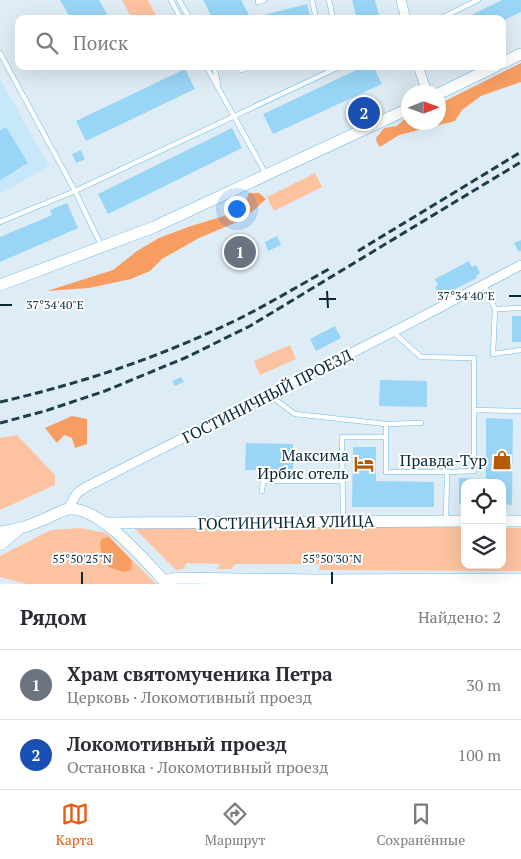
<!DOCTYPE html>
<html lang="ru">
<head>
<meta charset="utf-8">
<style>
  :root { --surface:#fff; --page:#f7f7f7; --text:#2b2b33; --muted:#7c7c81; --line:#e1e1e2; --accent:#ea580c }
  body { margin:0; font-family:"PT Serif",serif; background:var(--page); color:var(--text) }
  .controls { position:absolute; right:15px; bottom:15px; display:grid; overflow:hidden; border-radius:10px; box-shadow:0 5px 20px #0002 }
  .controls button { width:45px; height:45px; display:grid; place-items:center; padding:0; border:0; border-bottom:1px solid var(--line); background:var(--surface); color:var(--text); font:25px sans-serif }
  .compass { position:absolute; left:401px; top:85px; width:45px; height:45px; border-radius:50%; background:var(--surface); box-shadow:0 5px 20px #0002; rotate:89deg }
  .you { position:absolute; left:236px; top:208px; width:18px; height:18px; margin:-12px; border:4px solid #fff; border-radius:50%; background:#1a73e8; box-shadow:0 0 0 8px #1a73e833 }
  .badge { display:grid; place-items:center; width:32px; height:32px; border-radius:50%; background:var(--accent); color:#fff; font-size:16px; font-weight:700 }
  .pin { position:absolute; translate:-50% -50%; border:2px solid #fff; box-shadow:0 1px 5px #0006 }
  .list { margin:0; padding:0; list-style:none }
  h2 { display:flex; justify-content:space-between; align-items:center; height:65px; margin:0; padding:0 20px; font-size:21px }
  h2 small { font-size:16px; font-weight:400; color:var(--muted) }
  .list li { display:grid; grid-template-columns:32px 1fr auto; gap:15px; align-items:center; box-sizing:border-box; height:70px; padding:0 20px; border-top:1px solid var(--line) }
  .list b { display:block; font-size:19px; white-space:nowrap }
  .list p { margin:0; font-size:16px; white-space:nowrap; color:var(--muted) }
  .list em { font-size:16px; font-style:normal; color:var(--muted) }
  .icon { flex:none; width:28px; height:28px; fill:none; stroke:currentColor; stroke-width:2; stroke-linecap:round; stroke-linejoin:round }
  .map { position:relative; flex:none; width:521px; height:584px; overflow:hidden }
  .search { position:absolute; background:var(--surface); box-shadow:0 5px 20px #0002; left:15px; right:15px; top:15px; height:55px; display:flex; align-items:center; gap:12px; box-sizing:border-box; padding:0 18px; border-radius:10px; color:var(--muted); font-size:19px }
  .sheet { height:205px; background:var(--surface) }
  nav { display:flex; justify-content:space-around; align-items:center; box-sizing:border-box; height:70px; border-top:1px solid var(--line); background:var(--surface); font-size:14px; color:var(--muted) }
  nav a { display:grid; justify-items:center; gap:2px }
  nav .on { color:var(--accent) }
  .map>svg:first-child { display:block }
  .built { fill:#c7e7fa }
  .green { fill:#fdc3a0 }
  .forest { fill:#f89d61 }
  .building { fill:#99d5f6 }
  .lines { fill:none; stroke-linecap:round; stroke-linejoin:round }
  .service-casing { stroke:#6dbae3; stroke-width:5.5 }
  .minor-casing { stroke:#6dbae3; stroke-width:10 }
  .tertiary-casing { stroke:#6dbae3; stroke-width:12 }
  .service { stroke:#fff; stroke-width:4.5 }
  .minor { stroke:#fff; stroke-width:9 }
  .tertiary { stroke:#fff; stroke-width:11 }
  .rail { stroke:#1e3e4c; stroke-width:3; stroke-dasharray:8 4; stroke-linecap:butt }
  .ticks { fill:none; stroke:#062837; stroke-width:2 }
  .labels { text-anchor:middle; stroke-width:4; stroke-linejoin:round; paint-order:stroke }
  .street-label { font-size:16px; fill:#062837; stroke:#fff }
  .poi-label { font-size:16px; fill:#062837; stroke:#fff; text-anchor:end }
  .ticks-label { font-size:12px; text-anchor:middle; fill:#062837; stroke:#fff; stroke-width:4; stroke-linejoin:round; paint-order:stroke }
</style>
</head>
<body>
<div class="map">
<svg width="521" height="584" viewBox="0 0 521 584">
  <rect width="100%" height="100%" fill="#deecf5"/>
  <path class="built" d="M 0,79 L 49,166 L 0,194 Z"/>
  <path class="green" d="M 122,0 L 148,0 L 158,19 L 132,19 Z
    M 315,173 L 322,187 L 274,211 L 267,197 Z
    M 290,345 L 296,359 L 260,375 L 254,361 Z
    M 17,435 L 55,475 L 55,485 L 0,510 L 0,438 Z
    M 138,525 L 465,527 L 465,565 L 502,565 L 502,528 L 521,528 L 521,571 L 319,570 L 320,564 L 235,564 L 231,569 L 217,569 L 220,564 L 187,563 L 183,569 L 176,570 L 135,529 Z
    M 80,528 L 106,533 L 156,584 L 26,584 L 0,577 L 0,556 L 51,530 Z"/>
  <path class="forest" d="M 521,63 L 521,82 L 481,96 L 462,110 L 455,121 L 399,135 L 380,147 L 377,143 L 376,138 L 384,128 L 397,126 L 408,116 L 408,122 L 438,122 L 439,104 Z
    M 249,193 L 259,193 L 266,199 L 244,219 L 199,238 L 162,259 L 150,271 L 131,279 L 89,288 L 47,291 L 113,270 L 137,251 L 159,238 L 188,227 L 224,216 L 244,205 Z
    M 72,416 L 87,419 L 87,444 L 75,448 L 72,438 L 64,435 L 57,443 L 45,428 Z
    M 109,537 L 132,561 L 131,570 L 123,572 L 109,567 C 104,558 98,550 101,539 Z"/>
  <path class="building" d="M 60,0 L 99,0 L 108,16 L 102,19 L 71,19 Z
    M 203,0 L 241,0 L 251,19 L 213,19 Z
    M 352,0 L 375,0 L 380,19 L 357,19 Z
    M 502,0 L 521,0 L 521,12 L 502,21 L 502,19 L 463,19 Z
    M 307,4 L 311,19 L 252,19 L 252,18 Z
    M 365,66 L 373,66 L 382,84 L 273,134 L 263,114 Z
    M 185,69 L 195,89 L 86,141 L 76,121 Z
    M 6,127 L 28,163 L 0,180 L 0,130 Z
    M 232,128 L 242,148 L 108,214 L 98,194 Z
    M 81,150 L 85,159 L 76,163 L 72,154 Z
    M 67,203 L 78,228 L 0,262 L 0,237 L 52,215 L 50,210 Z
    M 277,236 L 281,245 L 268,251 L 265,242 Z
    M 521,240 L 521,251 L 519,252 L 514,243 Z
    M 241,241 L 248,259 L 239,262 L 232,245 Z
    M 469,261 L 472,267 L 476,265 L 480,273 L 476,276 L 477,278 L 443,295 L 442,293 L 439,294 L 435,287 L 438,285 L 435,279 Z
    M 512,316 L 521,316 L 521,342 L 512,342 Z
    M 335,326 L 341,338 L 316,351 L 310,339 Z
    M 181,377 L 184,382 L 175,386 L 172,381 Z
    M 380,380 L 427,381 L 427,407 L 379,406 Z
    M 486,418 L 513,419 L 512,505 L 502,504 L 502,483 L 465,483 L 465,504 L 459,504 L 459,478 L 486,479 Z
    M 246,443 L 293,444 L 293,470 L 245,470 Z
    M 353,447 L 376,447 L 376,481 L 434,482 L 434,507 L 352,507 Z"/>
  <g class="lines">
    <defs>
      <path id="service" d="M 171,0 L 181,19
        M 179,0 L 190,19
        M 258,0 L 258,2 L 264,0
        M 312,0 L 316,19
        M 329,0 L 333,19
        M 439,19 L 478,0
        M 0,53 L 75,191 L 101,245
        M 206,66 L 266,174
        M 214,66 L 218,84
        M 241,70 L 253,66
        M 0,222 L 75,191 L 341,66
        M 484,284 L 495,309 L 493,354 L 521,350
        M 495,309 L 521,308
        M 393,332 L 421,357 L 474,358 L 474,471 L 447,472 L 446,520
        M 269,395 L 295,414 L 386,424
        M 474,410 L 521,411
        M 421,423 L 386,424 L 386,472 L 447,472
        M 262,491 L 263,481 L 343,481
        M 343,521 L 342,437 L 386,437"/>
      <path id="minor" d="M 401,0 L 406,19
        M 418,66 L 427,92
        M 68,509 L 77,493 L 86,487 L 393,332 L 521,265"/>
      <path id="tertiary" d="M 502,63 L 521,54
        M 438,94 L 496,66
        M 0,285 L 154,227 L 408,109
        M 502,521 L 521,521
        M 107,523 L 465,521
        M 0,532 C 19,530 30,525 47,518 C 54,515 62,510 69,509 C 100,506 147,563 167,584
        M 0,545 L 18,530
        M 164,581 L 178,578 L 315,580 L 521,579"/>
    </defs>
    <use href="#service" class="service-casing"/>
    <use href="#minor" class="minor-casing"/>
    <use href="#tertiary" class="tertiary-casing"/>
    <use href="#service" class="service"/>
    <use href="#minor" class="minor"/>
    <use href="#tertiary" class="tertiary"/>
    <path class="rail" d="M 358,251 L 521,152
      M 0,402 C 74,385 146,362 215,330 C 254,313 291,290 329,269
      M 0,423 L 45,411 L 105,391 L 187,357 L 250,326 L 521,162"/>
  </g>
  <path class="ticks" d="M 327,291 L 328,308M 509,296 L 521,296M 319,299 L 336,299M 0,305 L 12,305M 82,572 L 82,584M 332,572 L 332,584"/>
  <defs>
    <symbol id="shop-bare" viewBox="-9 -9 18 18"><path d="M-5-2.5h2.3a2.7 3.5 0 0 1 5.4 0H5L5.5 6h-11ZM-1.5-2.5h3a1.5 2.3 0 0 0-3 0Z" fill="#b65900" stroke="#fff" stroke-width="2.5" paint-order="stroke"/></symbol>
    <symbol id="hotel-bare" viewBox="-9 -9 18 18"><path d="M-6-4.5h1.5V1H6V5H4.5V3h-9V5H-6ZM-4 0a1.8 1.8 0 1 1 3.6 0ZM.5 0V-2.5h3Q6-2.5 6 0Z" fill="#b65900" stroke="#fff" stroke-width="2.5" paint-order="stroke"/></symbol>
  </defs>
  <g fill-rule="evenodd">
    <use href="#shop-bare" x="488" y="446" width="28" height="28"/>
    <use href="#hotel-bare" x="350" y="450" width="28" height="28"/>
  </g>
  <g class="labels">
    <g class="street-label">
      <text transform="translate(267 396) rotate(-27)" y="6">ГОСТИНИЧНЫЙ ПРОЕЗД</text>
      <text transform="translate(286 522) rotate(-1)" y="6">ГОСТИНИЧНАЯ УЛИЦА</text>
    </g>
    <g class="poi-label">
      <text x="349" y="461">Максима<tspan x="349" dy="18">Ирбис отель</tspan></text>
      <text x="487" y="466">Правда-Тур</text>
    </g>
  </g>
  <g class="ticks-label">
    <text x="466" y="300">37°34'40"E</text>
    <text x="55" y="309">37°34'40"E</text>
    <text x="82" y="563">55°50'25"N</text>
    <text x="332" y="563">55°50'30"N</text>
  </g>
</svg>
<div class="controls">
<button><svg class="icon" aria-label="locate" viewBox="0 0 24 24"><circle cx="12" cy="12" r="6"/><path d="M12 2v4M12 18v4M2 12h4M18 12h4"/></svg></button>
<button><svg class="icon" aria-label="layers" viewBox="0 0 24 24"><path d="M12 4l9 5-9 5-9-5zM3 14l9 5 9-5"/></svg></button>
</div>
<svg class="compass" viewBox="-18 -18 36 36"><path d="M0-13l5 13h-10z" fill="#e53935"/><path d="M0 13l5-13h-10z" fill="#7c7c81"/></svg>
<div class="you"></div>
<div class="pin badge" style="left:240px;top:252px;background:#6b7280">1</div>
<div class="pin badge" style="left:364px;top:113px;background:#1a4fb4">2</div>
<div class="search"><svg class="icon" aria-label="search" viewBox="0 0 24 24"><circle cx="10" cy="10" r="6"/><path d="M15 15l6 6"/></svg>Поиск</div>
</div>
<section class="sheet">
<h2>Рядом<small>Найдено: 2</small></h2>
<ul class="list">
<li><span class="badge" style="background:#6b7280">1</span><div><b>Храм святомученика Петра</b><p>Церковь · Локомотивный проезд</p></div><em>30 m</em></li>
<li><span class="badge" style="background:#1a4fb4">2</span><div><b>Локомотивный проезд</b><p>Остановка · Локомотивный проезд</p></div><em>100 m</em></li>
</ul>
</section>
<nav>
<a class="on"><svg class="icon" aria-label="map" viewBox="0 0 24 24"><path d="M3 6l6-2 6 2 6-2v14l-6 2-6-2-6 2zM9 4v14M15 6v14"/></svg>Карта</a>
<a><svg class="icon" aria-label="directions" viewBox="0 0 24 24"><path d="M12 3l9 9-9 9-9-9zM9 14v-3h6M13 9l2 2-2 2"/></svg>Маршрут</a>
<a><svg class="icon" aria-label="saved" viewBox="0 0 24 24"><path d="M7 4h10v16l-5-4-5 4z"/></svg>Сохранённые</a>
</nav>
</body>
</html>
